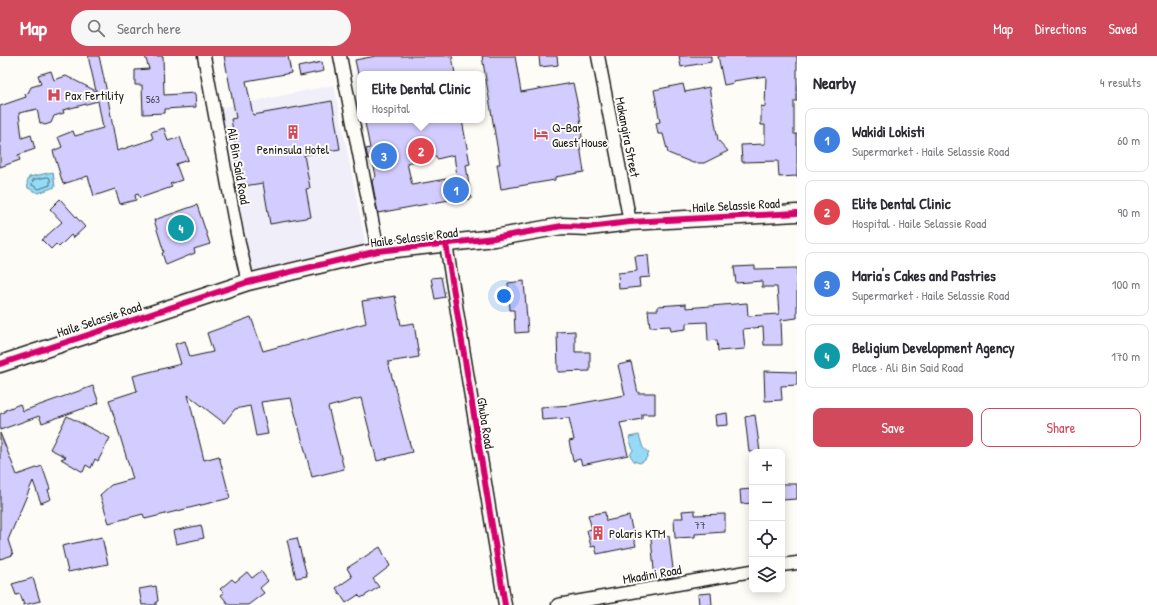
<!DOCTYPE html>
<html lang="en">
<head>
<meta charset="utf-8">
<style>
  :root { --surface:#fff; --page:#f7f7f7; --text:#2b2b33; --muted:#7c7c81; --line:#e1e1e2; --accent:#d1495b }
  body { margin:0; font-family:"Patrick Hand",sans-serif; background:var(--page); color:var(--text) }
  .controls { position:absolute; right:12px; bottom:12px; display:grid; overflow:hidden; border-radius:8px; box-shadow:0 2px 10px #0003 }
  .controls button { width:36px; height:36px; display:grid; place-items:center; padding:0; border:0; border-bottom:1px solid var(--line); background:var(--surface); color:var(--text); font:20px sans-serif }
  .you { position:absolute; left:504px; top:240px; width:14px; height:14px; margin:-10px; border:3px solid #fff; border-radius:50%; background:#1a73e8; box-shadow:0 0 0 6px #1a73e833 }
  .badge { display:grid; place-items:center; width:26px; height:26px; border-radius:50%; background:var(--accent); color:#fff; font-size:13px; font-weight:700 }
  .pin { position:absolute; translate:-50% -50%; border:2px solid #fff; box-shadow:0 1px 4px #0006 }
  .popup { position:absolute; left:357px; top:15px; width:128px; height:52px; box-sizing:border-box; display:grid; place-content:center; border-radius:8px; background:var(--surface); filter:drop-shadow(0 1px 3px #0005); font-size:13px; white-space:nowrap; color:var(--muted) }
  .popup b { font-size:15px; color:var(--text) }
  .popup::after { content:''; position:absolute; left:50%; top:100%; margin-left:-8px; border:8px solid transparent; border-top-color:var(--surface) }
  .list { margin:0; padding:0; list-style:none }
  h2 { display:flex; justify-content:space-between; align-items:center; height:52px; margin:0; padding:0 16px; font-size:17px }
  h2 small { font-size:13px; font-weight:400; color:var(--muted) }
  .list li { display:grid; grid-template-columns:26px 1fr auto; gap:12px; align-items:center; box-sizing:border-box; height:64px; margin:0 8px 8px; padding:0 8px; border:1px solid var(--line); border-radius:8px }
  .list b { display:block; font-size:15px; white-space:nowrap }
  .list p { margin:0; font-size:13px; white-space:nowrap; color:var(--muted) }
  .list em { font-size:13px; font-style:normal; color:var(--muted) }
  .actions { display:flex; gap:8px; padding:12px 16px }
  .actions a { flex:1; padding:9px 0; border:1px solid var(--accent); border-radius:8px; text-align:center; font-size:14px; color:var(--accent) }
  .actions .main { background:var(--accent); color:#fff }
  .icon { flex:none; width:22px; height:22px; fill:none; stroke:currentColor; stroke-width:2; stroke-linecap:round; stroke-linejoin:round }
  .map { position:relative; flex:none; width:797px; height:549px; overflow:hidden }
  header { display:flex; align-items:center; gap:24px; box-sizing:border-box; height:56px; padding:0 20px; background:var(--accent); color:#fff }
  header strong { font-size:19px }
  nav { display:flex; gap:22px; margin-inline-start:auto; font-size:14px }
  .search { width:280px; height:36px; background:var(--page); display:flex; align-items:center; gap:10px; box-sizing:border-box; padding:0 14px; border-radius:22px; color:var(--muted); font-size:15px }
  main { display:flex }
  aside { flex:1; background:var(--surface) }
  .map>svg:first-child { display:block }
  .built { fill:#f0eef9 }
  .water { fill:#95dbf7; stroke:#658f9f }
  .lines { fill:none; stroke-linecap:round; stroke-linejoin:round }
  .shore { stroke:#4c6874; stroke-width:1 }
  .building { fill:#d3ccff; stroke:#1c1c1c; fill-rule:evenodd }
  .minor-casing { stroke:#1c1c1c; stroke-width:15 }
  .tertiary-casing { stroke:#1c1c1c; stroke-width:19 }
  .minor { stroke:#fdfcf7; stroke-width:12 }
  .tertiary { stroke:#fdfcf7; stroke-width:16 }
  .cycleway-casing { stroke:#fdfcf7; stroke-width:8 }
  .cycleway { stroke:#d6006c; stroke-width:6 }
  .labels { text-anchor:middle; stroke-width:4; stroke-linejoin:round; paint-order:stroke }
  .number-label { font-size:11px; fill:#4a4855 }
  .poi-label { font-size:13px; fill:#1c1c1c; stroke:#fdfcf7; text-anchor:start }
  .street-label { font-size:13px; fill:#1c1c1c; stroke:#fdfcf7 }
</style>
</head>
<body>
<header>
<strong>Map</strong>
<div class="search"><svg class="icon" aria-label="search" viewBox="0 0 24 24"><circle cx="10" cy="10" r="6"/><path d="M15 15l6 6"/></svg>Search here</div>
<nav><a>Map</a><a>Directions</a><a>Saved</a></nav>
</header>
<main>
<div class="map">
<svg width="797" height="549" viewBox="0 0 797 549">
  <rect width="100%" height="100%" fill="#fdfcf7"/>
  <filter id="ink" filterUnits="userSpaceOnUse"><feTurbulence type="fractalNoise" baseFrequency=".025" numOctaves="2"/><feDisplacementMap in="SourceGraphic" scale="8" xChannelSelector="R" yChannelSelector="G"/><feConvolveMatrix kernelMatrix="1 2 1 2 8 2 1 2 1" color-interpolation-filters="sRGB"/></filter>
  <g filter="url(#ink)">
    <path class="built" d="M 334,29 L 367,195 L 254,222 L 220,52 Z"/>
    <path class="water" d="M 53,116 L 55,131 L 38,137 L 28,132 L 27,126 L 29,121 Z
      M 639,379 L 643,392 L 649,397 L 645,404 L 640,407 L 634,405 L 630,399 L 633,394 L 629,381 Z"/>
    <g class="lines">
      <path class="shore" d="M 48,121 L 50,122 L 50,129 L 39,133 L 32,129 L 33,124 Z"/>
    </g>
    <path class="building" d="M 88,0 L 99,0 L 108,41 L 111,42 L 108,43 L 117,95 L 153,83 L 151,76 L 164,72 L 168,85 L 180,81 L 188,104 L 176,108 L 182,124 L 170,128 L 172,131 L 140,142 L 138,138 L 135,139 L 136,144 L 120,148 L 115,133 L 94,140 L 88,120 L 63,128 L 53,95 L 62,91 L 58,81 L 73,75 L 75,80 L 103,72 L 98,45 L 63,54 L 64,57 L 54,60 L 51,67 L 45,69 L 40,67 L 37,53 L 19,57 L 22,82 L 31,79 L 35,93 L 18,99 L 20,104 L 0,111 L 0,50 L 26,41 L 25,38 L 28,37 L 31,31 L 41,28 L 38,19 L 51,15 L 54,24 L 66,20 L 96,35 Z
      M 145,0 L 163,0 L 164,39 L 195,37 L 196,51 L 165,53 L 165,57 L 143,58 L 142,29 L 135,29 L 135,14 L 149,13 Z
      M 224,0 L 288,0 L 291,17 L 246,25 L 253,59 L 332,45 L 340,93 L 304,99 L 310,132 L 306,133 L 311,161 L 270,168 L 263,127 L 244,130 L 240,110 L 237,110 L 234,93 L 236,93 L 231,63 L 236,62 Z
      M 376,0 L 452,0 L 455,18 L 358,18 L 355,4 Z
      M 482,0 L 515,0 L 521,36 L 573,27 L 580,60 L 582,82 L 579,83 L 584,116 L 555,121 L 555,124 L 501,133 L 497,108 L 500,108 Z
      M 539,0 L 557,0 L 558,9 L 540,11 Z
      M 679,0 L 711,0 L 711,6 L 681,11 Z
      M 718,0 L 797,0 L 797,45 L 794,45 L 794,78 L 797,78 L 797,120 L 779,121 L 778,105 L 742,106 L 741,89 L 765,88 L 765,69 L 761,69 L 761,50 L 765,51 L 766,20 L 733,25 L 734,27 L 724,29 Z
      M 322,6 L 324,15 L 300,20 L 298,11 Z
      M 683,28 L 685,36 L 709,31 L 718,84 L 728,95 L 704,107 L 693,107 L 668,97 L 663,78 L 658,78 L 656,67 L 660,66 L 654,34 Z
      M 379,64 L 462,64 L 470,108 L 466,109 L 471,143 L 460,145 L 460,142 L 378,157 L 372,125 L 376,120 L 372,102 L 368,103 L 366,93 L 370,92 L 365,67 ZM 454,99 L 457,121 L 412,129 L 407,107 L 436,100 L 437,103 Z
      M 60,143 L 85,171 L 73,182 L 71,179 L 59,191 L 56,188 L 51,193 L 42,184 L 62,166 L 50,153 Z
      M 197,149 L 210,188 L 194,193 L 195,197 L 166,209 L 162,197 L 164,196 L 154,164 Z
      M 648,199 L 650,221 L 639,222 L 640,231 L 619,233 L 618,217 L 637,215 L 635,200 Z
      M 755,210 L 755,213 L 797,212 L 797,262 L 781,264 L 782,289 L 764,289 L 763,271 L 743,273 L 745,293 L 718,295 L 717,284 L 708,285 L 707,266 L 686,267 L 686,273 L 671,275 L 670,270 L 650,271 L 648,254 L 658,254 L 658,250 L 686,248 L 686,252 L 747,247 L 748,260 L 779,258 L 777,231 L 762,231 L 762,225 L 736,227 L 734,211 Z
      M 441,221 L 445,241 L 435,243 L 431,222 Z
      M 524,225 L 528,276 L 515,277 L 514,254 L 510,254 L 508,227 Z
      M 395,240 L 401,269 L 414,267 L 419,301 L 388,306 L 412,396 L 377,405 L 361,342 L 328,351 L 344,413 L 312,421 L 291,342 L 261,346 L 268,378 L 256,380 L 250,350 L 235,353 L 224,367 L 188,339 L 204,404 L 219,400 L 230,442 L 145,463 L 143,458 L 109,467 L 100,439 L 111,429 L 133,423 L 109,344 L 137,335 L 133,320 L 181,308 L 175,288 L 185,285 L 190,301 L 213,296 L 207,277 L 251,261 L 263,295 L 366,267 L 362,245 Z
      M 575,275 L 575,296 L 590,296 L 590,315 L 558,316 L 557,276 Z
      M 631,306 L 638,337 L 655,337 L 655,358 L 642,358 L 642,363 L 620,367 L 628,399 L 582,409 L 580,403 L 573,405 L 569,385 L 574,384 L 569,362 L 542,364 L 541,351 L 572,349 L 625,339 L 618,309 Z
      M 764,315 L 797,316 L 797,329 L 781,330 L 782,344 L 765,345 Z
      M 93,330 L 99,347 L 42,367 L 39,360 L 0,374 L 0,358 L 5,356 L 5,354 L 20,348 L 23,355 Z
      M 727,357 L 728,369 L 716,370 L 715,359 Z
      M 755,359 L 760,396 L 749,396 L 745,361 Z
      M 67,360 L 110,382 L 98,405 L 95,403 L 91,412 L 86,409 L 83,416 L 61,403 L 66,401 L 50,393 Z
      M 0,377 L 17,419 L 42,410 L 50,433 L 48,434 L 51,443 L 41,447 L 33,425 L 8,484 L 13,499 L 0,503 Z
      M 782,428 L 797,428 L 797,443 L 782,444 Z
      M 752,433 L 752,447 L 741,448 L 740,434 Z
      M 695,454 L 695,459 L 725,458 L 725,476 L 695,478 L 695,481 L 675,482 L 674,462 L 683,462 L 682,455 Z
      M 605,456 L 606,465 L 629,460 L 636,490 L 597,498 L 595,490 L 591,491 L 587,474 L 592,473 L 588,459 Z
      M 201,469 L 204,482 L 176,488 L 173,475 Z
      M 669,480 L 674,521 L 655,524 L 651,482 Z
      M 102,481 L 108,508 L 68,516 L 62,490 Z
      M 297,482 L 307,520 L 296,522 L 287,484 Z
      M 380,491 L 390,510 L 373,523 L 379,531 L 361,542 L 358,539 L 346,547 L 336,532 L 352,521 L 347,512 Z
      M 261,515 L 268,525 L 260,532 L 264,537 L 248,549 L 229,549 L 221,539 L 224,537 L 220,533 L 232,523 L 235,526 L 247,516 L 252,522 Z
      M 33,522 L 40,545 L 24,549 L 20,538 L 16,539 L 12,528 Z
      M 156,530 L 158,545 L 156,546 L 156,549 L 142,549 L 139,533 Z
      M 711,537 L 712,549 L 699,549 L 698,538 Z"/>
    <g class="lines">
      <defs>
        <path id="minor" d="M 204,0 L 237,178 L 248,226
          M 340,0 L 378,195
          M 598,0 L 630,166
          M 446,188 L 505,549
          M 782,509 L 797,507
          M 558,549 L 752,515"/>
        <path id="tertiary" d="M 0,308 L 248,226 L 378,195 L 494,182 L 562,170 L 589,171 L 630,166 L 797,157"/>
      </defs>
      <use href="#minor" class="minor-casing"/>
      <use href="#tertiary" class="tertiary-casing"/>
      <use href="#minor" class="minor"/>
      <use href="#tertiary" class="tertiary"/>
      <defs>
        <path id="cycleway" d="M 446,188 L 505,549
          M 0,308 L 248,226 L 378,195 L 494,182 L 562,170 L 589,171 L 630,166 L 797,157"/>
      </defs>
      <use href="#cycleway" class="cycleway-casing"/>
      <use href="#cycleway" class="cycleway"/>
    </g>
  </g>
  <defs>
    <symbol id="hospital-bare" viewBox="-9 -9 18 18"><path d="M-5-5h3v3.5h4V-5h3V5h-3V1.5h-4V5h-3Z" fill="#d1495b" stroke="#fdfcf7" stroke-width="2.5" paint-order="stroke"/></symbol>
    <symbol id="building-bare" viewBox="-9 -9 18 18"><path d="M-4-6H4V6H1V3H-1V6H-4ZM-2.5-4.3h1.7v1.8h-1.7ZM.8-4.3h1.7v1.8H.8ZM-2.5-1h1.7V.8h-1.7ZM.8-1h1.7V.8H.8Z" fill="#d1495b" stroke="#fdfcf7" stroke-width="2.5" paint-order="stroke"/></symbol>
    <symbol id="hotel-bare" viewBox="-9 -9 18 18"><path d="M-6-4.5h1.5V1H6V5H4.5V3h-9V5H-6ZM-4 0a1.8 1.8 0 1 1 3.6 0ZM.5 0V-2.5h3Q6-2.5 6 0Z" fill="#d1495b" stroke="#fdfcf7" stroke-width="2.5" paint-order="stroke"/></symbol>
  </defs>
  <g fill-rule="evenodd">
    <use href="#hospital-bare" x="44" y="29" width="20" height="20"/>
    <use href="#building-bare" x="283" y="66" width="20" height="20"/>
    <use href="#hotel-bare" x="531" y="68" width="20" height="20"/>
    <use href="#building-bare" x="588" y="467" width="20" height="20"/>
  </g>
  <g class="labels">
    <g class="number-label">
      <text x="153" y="47">563</text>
      <text x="700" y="473">77</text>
    </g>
    <g class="poi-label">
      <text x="65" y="44">Pax Fertility</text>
      <text x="552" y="76">Q-Bar<tspan x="552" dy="15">Guest House</tspan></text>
      <text x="293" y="98" text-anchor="middle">Peninsula Hotel</text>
      <text x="609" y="482">Polaris KTM</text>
    </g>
    <g class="street-label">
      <text transform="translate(628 81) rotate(79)" y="5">Makangira Street</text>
      <text transform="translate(239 110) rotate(80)" y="5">Ali Bin Said Road</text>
      <text transform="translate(736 149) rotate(-3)" y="5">Haile Selassie Road</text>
      <text transform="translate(414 181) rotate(-7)" y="5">Haile Selassie Road</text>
      <text transform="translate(99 263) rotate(-18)" y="5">Haile Selassie Road</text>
      <text transform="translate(486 367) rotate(81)" y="5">Ghuba Road</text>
      <text transform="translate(652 518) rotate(-10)" y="5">Mkadini Road</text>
    </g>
  </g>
</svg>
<div class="controls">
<button>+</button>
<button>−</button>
<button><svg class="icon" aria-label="locate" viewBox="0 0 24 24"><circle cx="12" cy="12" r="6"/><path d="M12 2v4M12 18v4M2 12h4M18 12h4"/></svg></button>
<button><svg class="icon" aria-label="layers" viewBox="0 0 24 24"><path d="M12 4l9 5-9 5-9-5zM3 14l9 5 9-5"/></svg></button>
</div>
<div class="you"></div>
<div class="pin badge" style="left:456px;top:134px;background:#3f7fe0">1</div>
<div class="pin badge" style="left:421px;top:95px;background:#e0444e">2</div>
<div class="popup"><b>Elite Dental Clinic</b>Hospital</div>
<div class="pin badge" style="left:384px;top:100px;background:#3f7fe0">3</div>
<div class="pin badge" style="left:181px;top:172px;background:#0f9aa8">4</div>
</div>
<aside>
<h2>Nearby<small>4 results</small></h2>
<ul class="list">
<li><span class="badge" style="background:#3f7fe0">1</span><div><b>Wakidi Lokisti</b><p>Supermarket · Haile Selassie Road</p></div><em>60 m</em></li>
<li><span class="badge" style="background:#e0444e">2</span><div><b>Elite Dental Clinic</b><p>Hospital · Haile Selassie Road</p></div><em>90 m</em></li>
<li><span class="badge" style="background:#3f7fe0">3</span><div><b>Maria's Cakes and Pastries</b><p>Supermarket · Haile Selassie Road</p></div><em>100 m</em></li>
<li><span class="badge" style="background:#0f9aa8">4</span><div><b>Beligium Development Agency</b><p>Place · Ali Bin Said Road</p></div><em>170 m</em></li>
</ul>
<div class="actions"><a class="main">Save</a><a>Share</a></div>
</aside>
</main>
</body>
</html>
